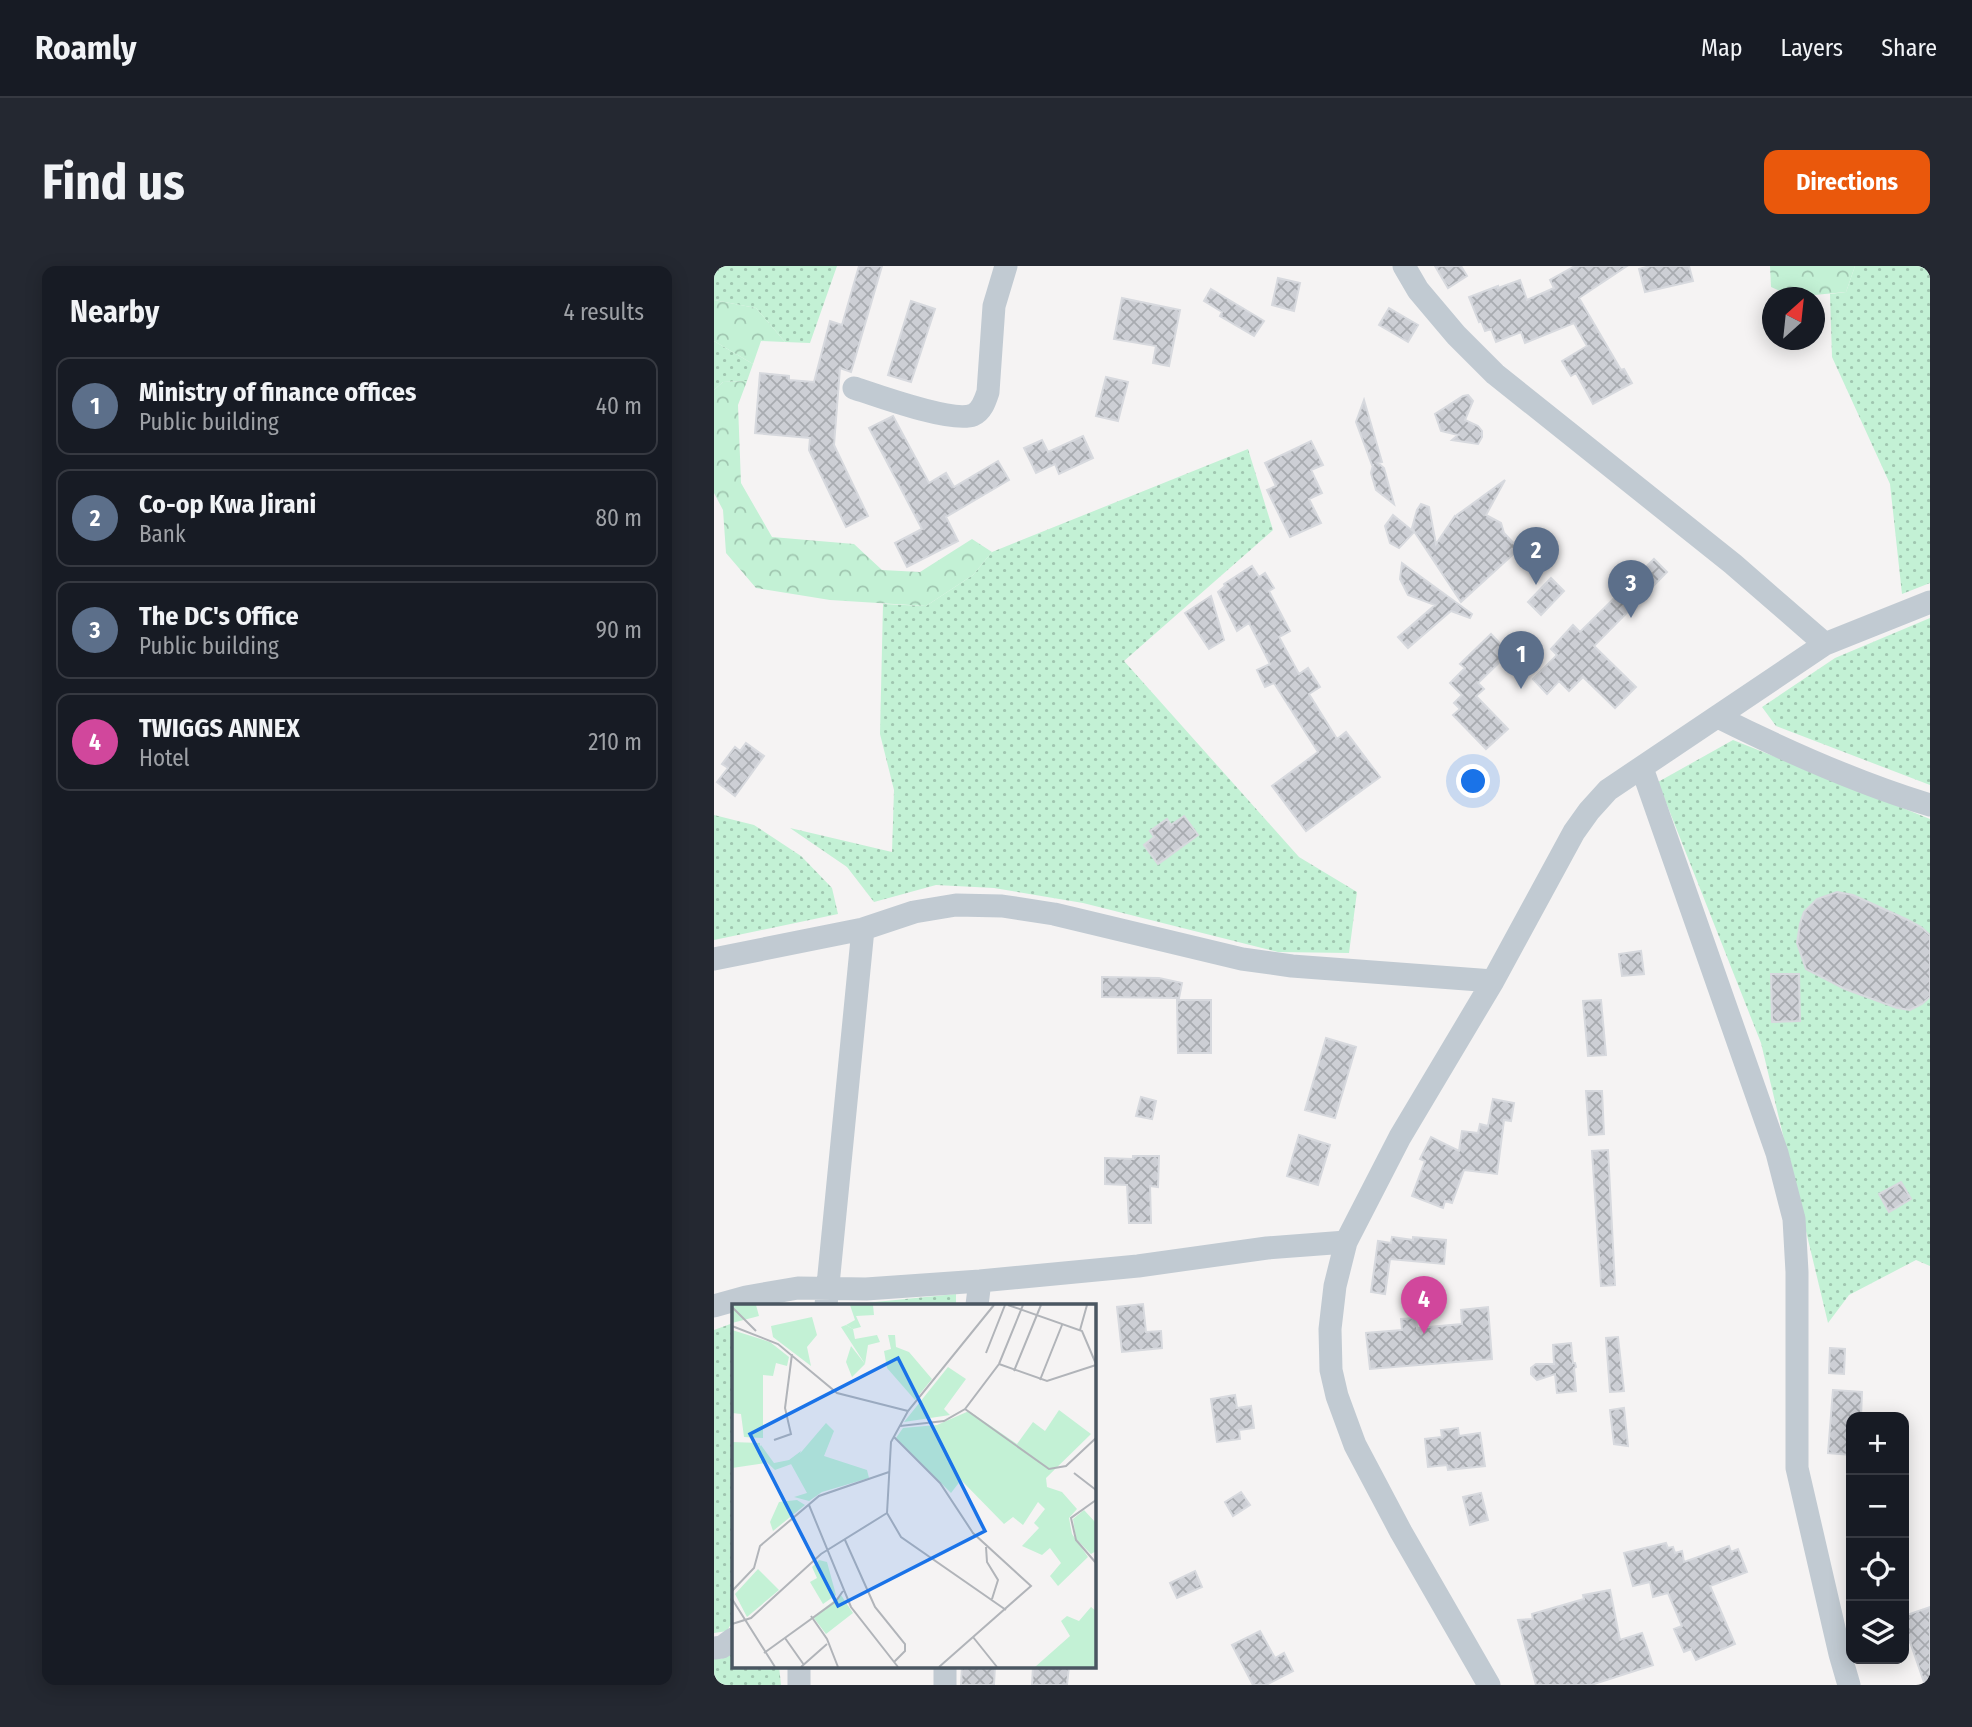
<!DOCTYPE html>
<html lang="en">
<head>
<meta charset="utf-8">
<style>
  :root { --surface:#171b24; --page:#242831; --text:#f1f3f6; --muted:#9ea1a6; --line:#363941; --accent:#ea580c }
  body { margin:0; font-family:"Fira Sans Condensed",sans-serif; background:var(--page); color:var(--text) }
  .controls { position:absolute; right:21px; bottom:21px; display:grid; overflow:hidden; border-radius:14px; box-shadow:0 4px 18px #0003 }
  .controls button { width:63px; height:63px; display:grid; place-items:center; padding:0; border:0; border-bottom:2px solid var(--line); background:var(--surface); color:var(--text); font:35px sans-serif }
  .compass { position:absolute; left:1048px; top:21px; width:63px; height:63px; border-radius:50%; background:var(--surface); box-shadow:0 4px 18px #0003; rotate:27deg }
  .you { position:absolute; left:760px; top:516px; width:24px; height:24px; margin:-18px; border:5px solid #fff; border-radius:50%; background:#1a73e8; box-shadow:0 0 0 10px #1a73e833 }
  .badge { display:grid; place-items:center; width:46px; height:46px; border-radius:50%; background:var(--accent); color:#fff; font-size:23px; font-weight:700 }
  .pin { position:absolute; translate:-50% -58px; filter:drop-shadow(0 2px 4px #0008) }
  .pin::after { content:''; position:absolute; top:37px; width:24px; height:21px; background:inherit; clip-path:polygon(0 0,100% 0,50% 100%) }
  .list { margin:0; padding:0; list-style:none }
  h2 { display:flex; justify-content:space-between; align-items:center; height:91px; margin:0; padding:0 28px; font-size:30px }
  h2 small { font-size:23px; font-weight:400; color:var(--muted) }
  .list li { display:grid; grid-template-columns:46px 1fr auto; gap:21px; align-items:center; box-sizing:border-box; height:98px; margin:0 14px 14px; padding:0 14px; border:2px solid var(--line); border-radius:14px }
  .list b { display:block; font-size:26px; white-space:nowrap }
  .list p { margin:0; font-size:23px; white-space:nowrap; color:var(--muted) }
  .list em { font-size:23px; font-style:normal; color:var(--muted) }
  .icon { flex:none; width:38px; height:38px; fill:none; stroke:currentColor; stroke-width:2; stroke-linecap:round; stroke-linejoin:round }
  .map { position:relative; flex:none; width:1216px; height:1419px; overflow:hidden; border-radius:14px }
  header { display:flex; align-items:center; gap:42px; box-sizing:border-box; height:98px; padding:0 35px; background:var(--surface); border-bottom:2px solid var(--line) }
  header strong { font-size:33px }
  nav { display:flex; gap:38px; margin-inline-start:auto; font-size:24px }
  .intro { display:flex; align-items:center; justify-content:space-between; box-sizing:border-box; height:168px; padding:0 42px }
  h1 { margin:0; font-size:49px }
  .button { padding:18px 32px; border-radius:14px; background:var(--accent); color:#fff; font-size:24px; font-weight:700 }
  main { display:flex; gap:42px; padding:0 42px }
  aside { flex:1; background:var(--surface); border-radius:14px; box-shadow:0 4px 18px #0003 }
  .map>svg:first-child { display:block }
  .grass { fill:url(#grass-dots) }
  .forest { fill:url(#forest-crowns) }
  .building { fill:url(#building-cross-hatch); stroke:#d7d9de; stroke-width:2 }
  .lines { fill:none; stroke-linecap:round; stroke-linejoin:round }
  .minor { stroke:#c1cad2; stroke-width:23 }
  .inset-road { fill:none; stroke:#b1b4b9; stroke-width:2 }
  .view { fill:#1a73e8; fill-opacity:0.15; stroke:#1a73e8; stroke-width:3.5 }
  .inset-edge { fill:none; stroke:#4a5661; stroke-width:3.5 }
</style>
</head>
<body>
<header>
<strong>Roamly</strong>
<nav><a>Map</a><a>Layers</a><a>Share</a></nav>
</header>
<div class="intro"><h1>Find us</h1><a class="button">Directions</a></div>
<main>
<aside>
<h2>Nearby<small>4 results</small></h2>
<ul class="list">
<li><span class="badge" style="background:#5c6f8a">1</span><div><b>Ministry of finance offices</b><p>Public building</p></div><em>40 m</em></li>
<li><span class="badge" style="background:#5c6f8a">2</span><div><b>Co-op Kwa Jirani</b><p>Bank</p></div><em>80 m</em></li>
<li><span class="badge" style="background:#5c6f8a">3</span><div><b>The DC's Office</b><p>Public building</p></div><em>90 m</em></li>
<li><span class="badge" style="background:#d1479c">4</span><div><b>TWIGGS ANNEX</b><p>Hotel</p></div><em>210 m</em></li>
</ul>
</aside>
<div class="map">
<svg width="1216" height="1419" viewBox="0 0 1216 1419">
  <defs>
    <pattern id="grass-dots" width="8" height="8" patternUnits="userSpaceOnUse" patternTransform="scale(1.75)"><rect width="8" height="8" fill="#c3f1d5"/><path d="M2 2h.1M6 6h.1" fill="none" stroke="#a0c6b0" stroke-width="1.8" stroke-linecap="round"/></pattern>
    <pattern id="forest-crowns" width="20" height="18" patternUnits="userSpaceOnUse" patternTransform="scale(1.75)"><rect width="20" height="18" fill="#c3f1d5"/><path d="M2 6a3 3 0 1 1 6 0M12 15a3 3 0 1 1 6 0" fill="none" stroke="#a0c6b0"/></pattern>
    <pattern id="building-cross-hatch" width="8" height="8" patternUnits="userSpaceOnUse" patternTransform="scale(1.75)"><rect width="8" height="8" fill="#cdcfd5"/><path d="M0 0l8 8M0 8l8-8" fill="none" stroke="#a8abb0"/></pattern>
  </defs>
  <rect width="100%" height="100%" fill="#f5f3f3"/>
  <path class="grass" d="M 0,0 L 123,0 L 96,77 L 71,76 L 42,42 L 0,34 Z
    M 1141,0 L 1216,0 L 1216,317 L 1188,328 L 1176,218 L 1118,91 L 1116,28 L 1132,26 Z
    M 0,75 L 39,98 L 33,115 L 9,116 L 0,124 Z
    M 534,183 L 559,264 L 410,395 L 585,591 L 643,626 L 635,687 L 564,686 L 369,637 L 280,622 L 222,619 L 160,636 L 133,601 L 76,562 L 178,586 L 180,524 L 166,468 L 169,338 L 212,340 L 259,309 L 278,286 Z
    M 1216,352 L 1216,519 L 1062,460 L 1048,441 L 1121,392 Z
    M 1019,474 L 1216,553 L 1216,1000 L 1202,994 L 1135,1029 L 1114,1057 L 1047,777 L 944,516 Z
    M 0,549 L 40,559 L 87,590 L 118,622 L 124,648 L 0,674 Z
    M 242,1028 L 242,1039 L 131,1039 Z
    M 19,1057 L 19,1354 L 13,1365 L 0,1367 L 0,1064 Z
    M 19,1386 L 19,1400 L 65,1400 L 67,1419 L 0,1419 L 0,1392 L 7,1393 Z"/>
  <path class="forest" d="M 1056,0 L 1141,0 L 1132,26 L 1079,31 L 1057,21 Z
    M 0,34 L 42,42 L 71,76 L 47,75 L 39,98 L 0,75 Z
    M 33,115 L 24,139 L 27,217 L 58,271 L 140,278 L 168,304 L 206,306 L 258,273 L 278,286 L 259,309 L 212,340 L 116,334 L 42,322 L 12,287 L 9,244 L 0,227 L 0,124 L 9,116 Z"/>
  <path class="building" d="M 145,0 L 168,0 L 137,106 L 126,102 L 120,179 L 154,250 L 132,261 L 95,184 L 96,172 L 41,167 L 46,107 L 75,110 L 75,114 L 100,116 L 116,55 L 128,59 Z
    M 721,0 L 747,0 L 753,10 L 734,22 Z
    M 861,0 L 913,0 L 865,32 L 907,104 L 910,103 L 918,117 L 879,138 L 862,107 L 857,110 L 848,95 L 873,80 L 860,57 L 811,77 L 807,66 L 782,76 L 777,63 L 771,65 L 767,55 L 765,56 L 755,31 L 784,20 L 784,22 L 806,14 L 813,34 L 840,22 L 836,14 Z
    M 936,0 L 975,0 L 979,15 L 931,26 L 925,3 Z
    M 564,12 L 586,17 L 580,45 L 558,39 Z
    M 497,23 L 550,55 L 540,70 L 506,50 L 508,46 L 490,35 Z
    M 408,32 L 466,44 L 455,100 L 439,97 L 442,80 L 400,73 Z
    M 197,35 L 221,43 L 197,116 L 174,109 Z
    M 675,42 L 704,59 L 694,76 L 665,59 Z
    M 392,111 L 414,116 L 404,155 L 382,150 Z
    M 754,129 L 759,135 L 751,154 L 764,160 L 768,165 L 768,171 L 764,178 L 738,174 L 744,169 L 727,165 L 721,148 L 749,130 Z
    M 650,134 L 668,196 L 664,197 L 670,202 L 680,238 L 662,224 L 657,207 L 659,199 L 658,199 L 642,156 Z
    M 179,150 L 215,217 L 232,207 L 240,221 L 284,195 L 295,214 L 232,251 L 244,275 L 193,301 L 181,277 L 208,263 L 155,162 Z
    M 369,170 L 379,192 L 345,208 L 341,198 L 322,207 L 310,182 L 328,174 L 334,186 Z
    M 597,175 L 609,199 L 597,204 L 608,227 L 595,233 L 607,257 L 576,271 L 553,224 L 562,220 L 551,197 Z
    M 791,214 L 772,249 L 787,257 L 790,267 L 805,283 L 747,336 L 698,262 L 703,244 L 707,238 L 715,241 L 722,278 L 741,250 L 744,252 L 743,249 Z
    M 679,249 L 700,266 L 685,282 L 676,277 L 671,260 Z
    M 940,293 L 953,306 L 880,380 L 922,421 L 901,442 L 869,411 L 855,425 L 845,415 L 833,428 L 819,413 L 843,389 L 837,383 L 859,359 L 866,366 Z
    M 688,297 L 758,348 L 756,352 L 737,345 L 694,382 L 684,371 L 721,339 L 694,329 L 686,313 Z
    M 538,300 L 545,311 L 551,307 L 560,322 L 555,325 L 576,365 L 565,371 L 585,408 L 594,402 L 606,421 L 595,428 L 623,473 L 632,466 L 666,511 L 592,565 L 558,520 L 604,486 L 560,417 L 551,421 L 543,404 L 556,398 L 535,357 L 523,365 L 504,326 L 511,320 L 510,318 Z
    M 837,312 L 850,325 L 827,349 L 814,336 Z
    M 497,330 L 510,374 L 495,383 L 471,347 Z
    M 777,368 L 795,387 L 764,417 L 770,423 L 762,430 L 794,463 L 772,483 L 739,449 L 746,443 L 740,437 L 748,429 L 736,417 L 751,402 L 746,398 Z
    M 32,477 L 50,490 L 21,530 L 3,516 L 14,502 L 8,498 L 21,481 L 26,485 Z
    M 470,550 L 484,569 L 444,598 L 430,579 L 440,571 L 436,565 L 453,553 L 457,559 Z
    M 1123,626 L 1139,629 L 1194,654 L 1207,661 L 1216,669 L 1216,731 L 1208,738 L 1196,744 L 1183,742 L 1131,723 L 1092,703 L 1083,677 L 1086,658 L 1090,646 L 1103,633 Z
    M 927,685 L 930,708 L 908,710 L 905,688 Z
    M 1057,708 L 1085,708 L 1086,755 L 1058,756 Z
    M 388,711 L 445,712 L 468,717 L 465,732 L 388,731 Z
    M 463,734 L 497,734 L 497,787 L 464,787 Z
    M 887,734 L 892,789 L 874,790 L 869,735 Z
    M 612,772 L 642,781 L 621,852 L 591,844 Z
    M 872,825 L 888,825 L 890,868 L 875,869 Z
    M 427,831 L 442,835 L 438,853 L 422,850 Z
    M 779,833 L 800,837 L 797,855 L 790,854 L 783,908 L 750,904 L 738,937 L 731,935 L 729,942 L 698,930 L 711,895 L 706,893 L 717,871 L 745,885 L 748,865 L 764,867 L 766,858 L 774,860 Z
    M 585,869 L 616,879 L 604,919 L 573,910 Z
    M 894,884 L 901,1019 L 887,1020 L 878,885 Z
    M 419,890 L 445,890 L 444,921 L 436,920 L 437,957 L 415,957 L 413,919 L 391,918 L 391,892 L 419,893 Z
    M 1187,916 L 1197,933 L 1175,946 L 1165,928 Z
    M 678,971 L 699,974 L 699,971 L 732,974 L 730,998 L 676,993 L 671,1028 L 657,1026 L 664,975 L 677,977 Z
    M 429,1038 L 432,1066 L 447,1065 L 448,1082 L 408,1086 L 403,1041 Z
    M 774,1041 L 778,1093 L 656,1103 L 652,1067 L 688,1064 L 687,1053 L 702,1052 L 703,1062 L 748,1058 L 747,1044 Z
    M 904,1071 L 910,1125 L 896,1126 L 892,1072 Z
    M 857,1077 L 859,1097 L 861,1097 L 862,1101 L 860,1102 L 862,1125 L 843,1127 L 841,1108 L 823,1114 L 817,1108 L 817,1102 L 822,1098 L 840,1098 L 839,1079 Z
    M 1116,1082 L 1131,1083 L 1130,1108 L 1115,1107 Z
    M 1119,1124 L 1148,1126 L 1147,1151 L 1137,1151 L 1137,1189 L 1114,1187 Z
    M 521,1129 L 523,1142 L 537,1140 L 540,1162 L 525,1164 L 526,1173 L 503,1176 L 497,1133 Z
    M 910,1142 L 914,1180 L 900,1178 L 896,1144 Z
    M 744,1162 L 745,1170 L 766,1167 L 771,1200 L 734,1204 L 733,1199 L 714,1201 L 711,1173 L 728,1171 L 727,1164 Z
    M 527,1226 L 536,1239 L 519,1250 L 511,1236 Z
    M 767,1227 L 774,1254 L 756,1259 L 749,1231 Z
    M 952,1277 L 954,1282 L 959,1281 L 961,1287 L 968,1285 L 970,1296 L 1015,1280 L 1017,1286 L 1024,1283 L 1033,1306 L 996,1320 L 1021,1378 L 982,1394 L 977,1383 L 970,1386 L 960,1363 L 968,1360 L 954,1327 L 939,1331 L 936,1316 L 919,1320 L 910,1287 Z
    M 481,1305 L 488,1321 L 463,1332 L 456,1317 Z
    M 896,1324 L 906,1374 L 928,1367 L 939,1399 L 877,1419 L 822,1419 L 804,1354 L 819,1353 L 818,1348 L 870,1333 L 869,1329 Z
    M 1216,1341 L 1216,1419 L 1211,1419 L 1196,1376 L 1190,1378 L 1190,1350 Z
    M 546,1365 L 561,1392 L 570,1387 L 579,1405 L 552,1419 L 539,1419 L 518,1379 Z
    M 248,1400 L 281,1400 L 280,1419 L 247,1419 Z
    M 319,1400 L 355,1400 L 353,1419 L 318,1419 Z"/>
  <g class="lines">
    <path class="minor" d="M 690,0 L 704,24 L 742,69 L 781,108 L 1019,298 L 1111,378
      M 140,122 C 164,130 238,157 259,149 C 268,145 271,135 274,126 L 280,40 L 292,0
      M 1004,451 C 1072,485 1143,517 1216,539
      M 928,502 L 1063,887 L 1080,953 L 1083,1006 L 1083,1202 L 1126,1388 L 1135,1419
      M 0,693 L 149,663 L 200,646 L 242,639 L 288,640 L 340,648 L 528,693 L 578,700 L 779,715
      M 112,1039 L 149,663
      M 263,1039 L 266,1015
      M 0,1040 L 32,1031 L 84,1022 L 152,1023 L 266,1015 L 424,1000 L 553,982 L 632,976
      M 0,1382 L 8,1381 L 19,1373
      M 85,1400 L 85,1419
      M 231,1400 L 231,1419
      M 775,1419 L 687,1266 L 641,1179 L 623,1130 L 617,1104 L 616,1063 L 621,1020 L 632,976 L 686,871 L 779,715 L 860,566 L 875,545 L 894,524 L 1111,378 L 1216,336"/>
  </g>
  <g transform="translate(18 1038)">
    <rect width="364" height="364" fill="#f5f3f3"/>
    <path d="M 0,1 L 24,1 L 27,12 L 0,19 ZM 118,1 L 141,1 L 142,11 L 124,12 L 129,23 L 121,25 L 114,21 L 123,16 ZM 80,13 L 85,31 L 75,43 L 79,62 L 41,33 L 39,22 ZM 0,26 L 38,38 L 57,53 L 55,62 L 44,59 L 41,72 L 31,71 L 31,134 L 12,133 L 9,110 L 0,109 ZM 156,31 L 163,31 L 164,43 L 177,48 L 200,75 L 183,96 L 155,64 L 152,47 L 159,45 ZM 119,42 L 133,60 L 120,73 L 114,58 ZM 216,63 L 234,75 L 212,105 L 218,111 L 172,118 ZM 327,106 L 359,130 L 314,174 L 315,183 L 330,188 L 345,205 L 337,214 L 340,230 L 356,253 L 326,282 L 318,272 L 329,259 L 318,244 L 310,251 L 290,242 L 307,224 L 302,219 L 313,205 L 306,198 L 291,221 L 281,213 L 272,220 L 229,176 L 219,189 L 164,134 L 171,124 L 205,121 L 237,107 L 285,140 L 301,118 L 313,127 ZM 94,119 L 102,127 L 92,152 L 135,166 L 137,174 L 90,188 L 77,197 L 62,193 L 75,189 L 59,160 ZM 0,138 L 28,139 L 28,155 L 34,159 L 0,164 ZM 65,196 L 73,201 L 41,227 L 38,218 L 47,198 ZM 352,206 L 364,219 L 364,247 L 359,250 L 344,235 L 341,215 ZM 87,256 L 95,258 L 104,291 L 91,300 L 78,278 L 85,274 L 80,263 ZM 26,265 L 47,286 L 15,313 L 3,290 ZM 109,291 L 121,309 L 94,330 L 81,313 ZM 359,303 L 364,307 L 364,363 L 303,363 L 338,332 L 329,317 L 335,312 L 347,317 Z" fill="#c3f1d5"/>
    <path d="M 114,21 L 121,25 L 123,35 L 145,31 L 148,38 L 136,41 L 133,60 L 109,23 ZM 29,141 L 42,159 L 57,156 L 69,147 L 65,158 L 43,166 L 24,148 Z" fill="#c3f1d5"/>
    <path class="inset-road" d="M 262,1 L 176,107 L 159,138 L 155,209 L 169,233 L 274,306M 276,1 L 350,27 L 364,60M 0,3 L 24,27M 0,22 L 46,40 L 105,89 L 176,107M 348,26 L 355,1M 254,49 L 273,1M 267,60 L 315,77 L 364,61M 282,67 L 309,1M 308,76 L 330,21M 233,105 L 317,165 L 334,162 L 364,134M 168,122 L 212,117 L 233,105 L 267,60 L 291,1M 162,133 L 208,179 L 241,229 L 299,282 L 207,363M 42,136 L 59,130 L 53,104 L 60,50M 342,169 L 364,186M 364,196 L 339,214 L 344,236 L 364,259M 77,201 L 119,303 L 166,363M 113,236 L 143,303 L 173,340 L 173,347 L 162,358M 254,243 L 255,258 L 266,276 L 260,295M 0,287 L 22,264 L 28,242 L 87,192 L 157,168M 0,295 L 43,363M 79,312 L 95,335 L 106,363M 0,320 L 19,314 L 89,250 L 155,209M 241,333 L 265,363M 53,334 L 72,361M 32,349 L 104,297 L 111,287M 69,363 L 95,340"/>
    <path class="view" d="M 166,54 L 253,227 L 106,302 L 18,130 Z"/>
    <rect width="364" height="364" class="inset-edge"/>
  </g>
</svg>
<div class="controls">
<button>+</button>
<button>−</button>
<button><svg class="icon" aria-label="locate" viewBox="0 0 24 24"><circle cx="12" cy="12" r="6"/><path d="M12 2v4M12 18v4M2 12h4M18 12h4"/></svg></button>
<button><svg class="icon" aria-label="layers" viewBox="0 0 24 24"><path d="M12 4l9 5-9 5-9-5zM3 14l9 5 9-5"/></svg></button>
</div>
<svg class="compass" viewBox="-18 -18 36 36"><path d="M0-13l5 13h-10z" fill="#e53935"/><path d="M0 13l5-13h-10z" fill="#9ea1a6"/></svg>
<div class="you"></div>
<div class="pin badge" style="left:807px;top:423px;background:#5c6f8a">1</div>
<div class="pin badge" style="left:822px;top:319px;background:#5c6f8a">2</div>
<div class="pin badge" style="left:917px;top:352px;background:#5c6f8a">3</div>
<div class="pin badge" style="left:710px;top:1068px;background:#d1479c">4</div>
</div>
</main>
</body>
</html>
